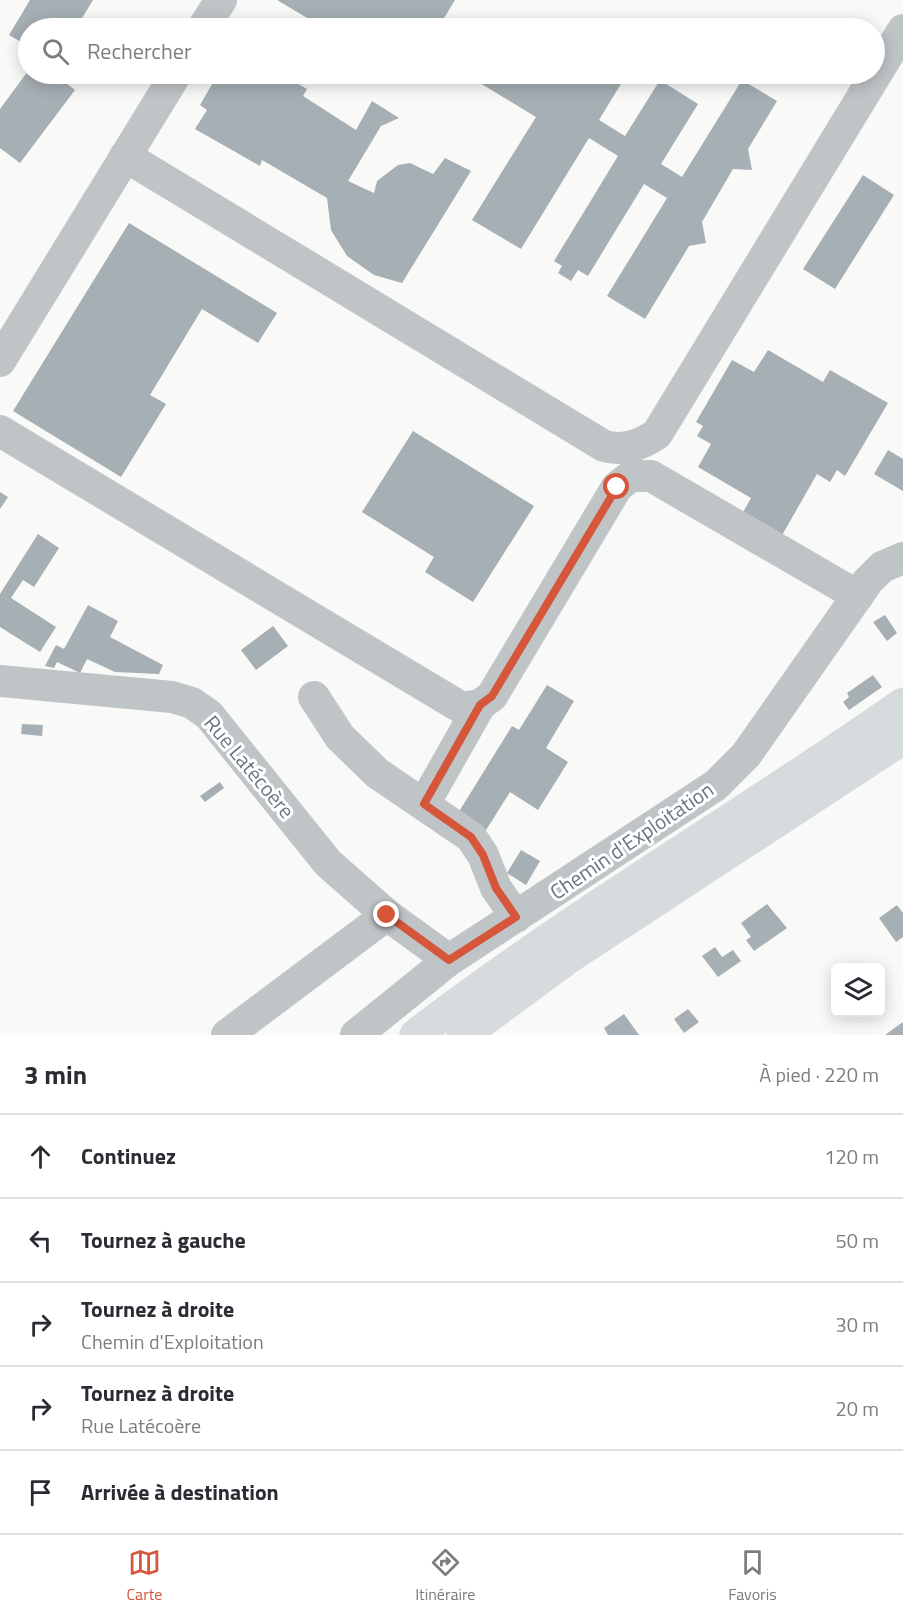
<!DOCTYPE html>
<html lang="fr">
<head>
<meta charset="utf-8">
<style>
  :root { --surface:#fff; --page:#f2f2f3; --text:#2b2b33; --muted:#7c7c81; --line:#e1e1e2; --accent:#d6563b }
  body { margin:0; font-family:"Titillium Web",sans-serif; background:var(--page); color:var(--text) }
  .controls { position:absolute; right:18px; bottom:18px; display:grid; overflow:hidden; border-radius:9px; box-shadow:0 3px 15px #0003 }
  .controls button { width:54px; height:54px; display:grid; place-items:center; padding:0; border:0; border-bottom:2px solid var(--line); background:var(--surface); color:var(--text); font:30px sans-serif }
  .stop { position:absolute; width:18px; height:18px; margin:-14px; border:4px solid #d6563b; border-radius:50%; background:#fff }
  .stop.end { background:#d6563b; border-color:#fff; box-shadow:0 2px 6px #0008 }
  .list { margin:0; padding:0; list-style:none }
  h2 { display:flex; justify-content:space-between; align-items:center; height:78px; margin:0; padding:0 24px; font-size:26px }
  h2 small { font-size:20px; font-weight:400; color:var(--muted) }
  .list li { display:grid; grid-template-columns:39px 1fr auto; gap:18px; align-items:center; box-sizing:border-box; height:84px; padding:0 24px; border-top:2px solid var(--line) }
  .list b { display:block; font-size:22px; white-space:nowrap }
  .list p { margin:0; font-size:20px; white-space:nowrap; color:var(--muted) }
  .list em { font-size:20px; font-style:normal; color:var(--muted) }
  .icon { flex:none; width:33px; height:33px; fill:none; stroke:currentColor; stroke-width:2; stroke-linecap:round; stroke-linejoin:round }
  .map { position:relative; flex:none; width:903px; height:1035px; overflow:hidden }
  .search { position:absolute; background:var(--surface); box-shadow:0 3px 15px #0003; left:18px; right:18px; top:18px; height:66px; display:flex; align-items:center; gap:15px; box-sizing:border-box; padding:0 21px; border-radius:33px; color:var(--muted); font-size:22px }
  .sheet { height:498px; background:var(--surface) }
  nav { display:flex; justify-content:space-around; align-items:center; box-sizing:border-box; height:84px; border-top:2px solid var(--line); background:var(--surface); font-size:16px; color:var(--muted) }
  nav a { display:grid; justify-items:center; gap:3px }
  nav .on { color:var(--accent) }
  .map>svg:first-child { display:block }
  .building { fill:#a6afb4 }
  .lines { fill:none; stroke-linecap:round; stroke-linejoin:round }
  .minor { stroke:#bfc4c7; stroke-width:32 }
  .major { stroke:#d6dbde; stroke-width:33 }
  .route { stroke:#d6563b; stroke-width:8 }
  .labels { text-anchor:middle; stroke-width:6; stroke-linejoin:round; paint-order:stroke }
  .street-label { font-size:21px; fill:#667780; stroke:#fff }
</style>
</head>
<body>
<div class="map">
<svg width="903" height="1035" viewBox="0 0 903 1035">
  <rect width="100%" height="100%" fill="#f9f9f8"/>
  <path class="building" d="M 30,0 L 93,0 L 76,28 L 28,28 L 28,46 L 9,35 Z
    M 277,0 L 455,0 L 438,28 L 324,28 Z
    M 634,19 L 651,28 L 629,28 Z
    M 548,21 L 561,28 L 544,28 Z
    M 28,71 L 28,74 L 54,74 L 75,90 L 20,163 L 0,148 L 0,109 Z
    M 218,74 L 281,74 L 307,89 L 303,96 L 356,130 L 372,101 L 399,118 L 381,126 L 348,181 L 374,193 L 377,181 L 398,165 L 410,163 L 433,174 L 445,158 L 471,171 L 402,283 L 374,275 L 347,256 L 331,230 L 327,198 L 262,160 L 260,166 L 195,129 L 207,110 L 200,105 Z
    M 465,74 L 627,74 L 599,120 L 625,136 L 660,80 L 698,104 L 661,164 L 682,177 L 742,80 L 777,101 L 748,149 L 752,170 L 733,169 L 702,222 L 706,243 L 689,246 L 645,319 L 607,296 L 667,198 L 644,184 L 588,276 L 578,270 L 571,281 L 558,273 L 562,266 L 554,261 L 618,156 L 589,138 L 521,249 L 472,220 L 536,117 Z
    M 863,175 L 894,195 L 835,289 L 803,269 Z
    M 129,223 L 277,313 L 258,343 L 202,309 L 150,395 L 166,404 L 121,477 L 13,411 Z
    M 768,350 L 823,382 L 830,370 L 888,403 L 845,476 L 837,470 L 830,482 L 817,474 L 781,537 L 742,514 L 751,498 L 698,467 L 711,444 L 697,436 L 703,426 L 696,422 L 732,360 L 754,372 Z
    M 413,431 L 534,506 L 473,602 L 425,572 L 434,557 L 362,512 Z
    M 888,450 L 903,459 L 903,491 L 874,474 Z
    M 0,492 L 8,497 L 0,509 Z
    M 38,534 L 59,548 L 34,587 L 23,580 L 11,598 L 56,627 L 40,652 L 0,627 L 0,594 Z
    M 88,605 L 118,621 L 110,637 L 163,665 L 159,674 L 115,672 L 87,659 L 80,673 L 57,662 L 54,668 L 45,666 L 56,645 L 64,649 Z
    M 885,615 L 897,633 L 887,641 L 873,622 Z
    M 273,626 L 288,646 L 256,670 L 241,650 Z
    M 873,675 L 882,687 L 849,710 L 843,702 L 849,697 L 847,693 Z
    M 547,685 L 574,701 L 546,748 L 568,762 L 538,810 L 510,792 L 483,835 L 455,818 L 512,726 L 519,730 Z
    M 22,724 L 43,725 L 42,736 L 21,734 Z
    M 220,782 L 224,788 L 205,802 L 200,796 Z
    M 521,850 L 540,861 L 526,885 L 507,873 Z
    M 767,904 L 787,928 L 754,951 L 746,940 L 751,937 L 741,923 Z
    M 897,905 L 903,913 L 903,937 L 896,942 L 879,918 Z
    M 715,947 L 722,957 L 733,950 L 741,961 L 718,977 L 702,956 Z
    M 688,1009 L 699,1022 L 684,1033 L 674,1019 Z
    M 624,1014 L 639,1035 L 608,1035 L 604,1028 Z
    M 903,1022 L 903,1035 L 885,1035 Z"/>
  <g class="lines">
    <path class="minor" d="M 203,28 L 221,0
      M 125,156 L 604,446 C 624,451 639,446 657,434 L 903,30
      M 0,361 L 176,74
      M 0,431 L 462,708 L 480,705 L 492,696 L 617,487 L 631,476 L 651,476 L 858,596
      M 0,681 L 172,697 L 192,703 L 209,715 L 328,863 L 387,915 L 449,960
      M 314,697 L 340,737 L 377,773 L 471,837 L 483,855 L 496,888 L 516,917
      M 424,804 L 480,705
      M 227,1035 L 387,915
      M 356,1035 L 449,960 L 716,785 L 746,755 L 868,581 L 882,567 L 903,558"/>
    <path class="major" d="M 416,1035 C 572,915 742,817 903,704
      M 463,1035 L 569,957 L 903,738"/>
  </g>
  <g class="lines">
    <path class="route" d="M 387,915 L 449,960 L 516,917 L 496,888 L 483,855 L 471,837 L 424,804 L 480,705 L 492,696 L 617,487"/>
  </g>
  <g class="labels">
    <g class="street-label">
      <text transform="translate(249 767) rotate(50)" y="7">Rue Latécoère</text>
      <text transform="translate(632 841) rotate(-34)" y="7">Chemin d'Exploitation</text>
    </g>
  </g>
</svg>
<div class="controls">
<button><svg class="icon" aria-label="layers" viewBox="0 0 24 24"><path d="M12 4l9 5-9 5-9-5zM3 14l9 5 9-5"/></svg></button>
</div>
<div class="stop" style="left:617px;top:487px"></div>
<div class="stop end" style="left:387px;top:915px"></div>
<div class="search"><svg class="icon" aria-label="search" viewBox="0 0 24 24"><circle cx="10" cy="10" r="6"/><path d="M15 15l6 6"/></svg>Rechercher</div>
</div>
<section class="sheet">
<h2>3 min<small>À pied · 220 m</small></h2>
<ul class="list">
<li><svg class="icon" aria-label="ahead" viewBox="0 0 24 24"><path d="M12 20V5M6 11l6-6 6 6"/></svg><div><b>Continuez</b></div><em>120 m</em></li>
<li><svg class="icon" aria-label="left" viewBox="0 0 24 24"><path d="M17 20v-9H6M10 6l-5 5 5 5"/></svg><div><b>Tournez à gauche</b></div><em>50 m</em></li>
<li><svg class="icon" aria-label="right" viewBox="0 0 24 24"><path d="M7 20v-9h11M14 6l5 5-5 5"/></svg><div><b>Tournez à droite</b><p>Chemin d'Exploitation</p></div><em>30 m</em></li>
<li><svg class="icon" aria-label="right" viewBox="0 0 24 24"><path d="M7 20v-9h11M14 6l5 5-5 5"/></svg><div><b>Tournez à droite</b><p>Rue Latécoère</p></div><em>20 m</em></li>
<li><svg class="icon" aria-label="arrive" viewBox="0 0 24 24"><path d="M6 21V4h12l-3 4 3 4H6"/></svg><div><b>Arrivée à destination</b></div></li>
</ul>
</section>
<nav>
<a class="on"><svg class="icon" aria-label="map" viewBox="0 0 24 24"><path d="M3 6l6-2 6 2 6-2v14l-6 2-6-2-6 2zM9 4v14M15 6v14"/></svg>Carte</a>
<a><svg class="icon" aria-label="directions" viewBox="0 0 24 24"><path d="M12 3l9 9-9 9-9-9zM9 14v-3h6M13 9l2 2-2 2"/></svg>Itinéraire</a>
<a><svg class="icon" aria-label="saved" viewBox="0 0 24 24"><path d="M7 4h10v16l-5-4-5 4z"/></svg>Favoris</a>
</nav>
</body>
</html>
